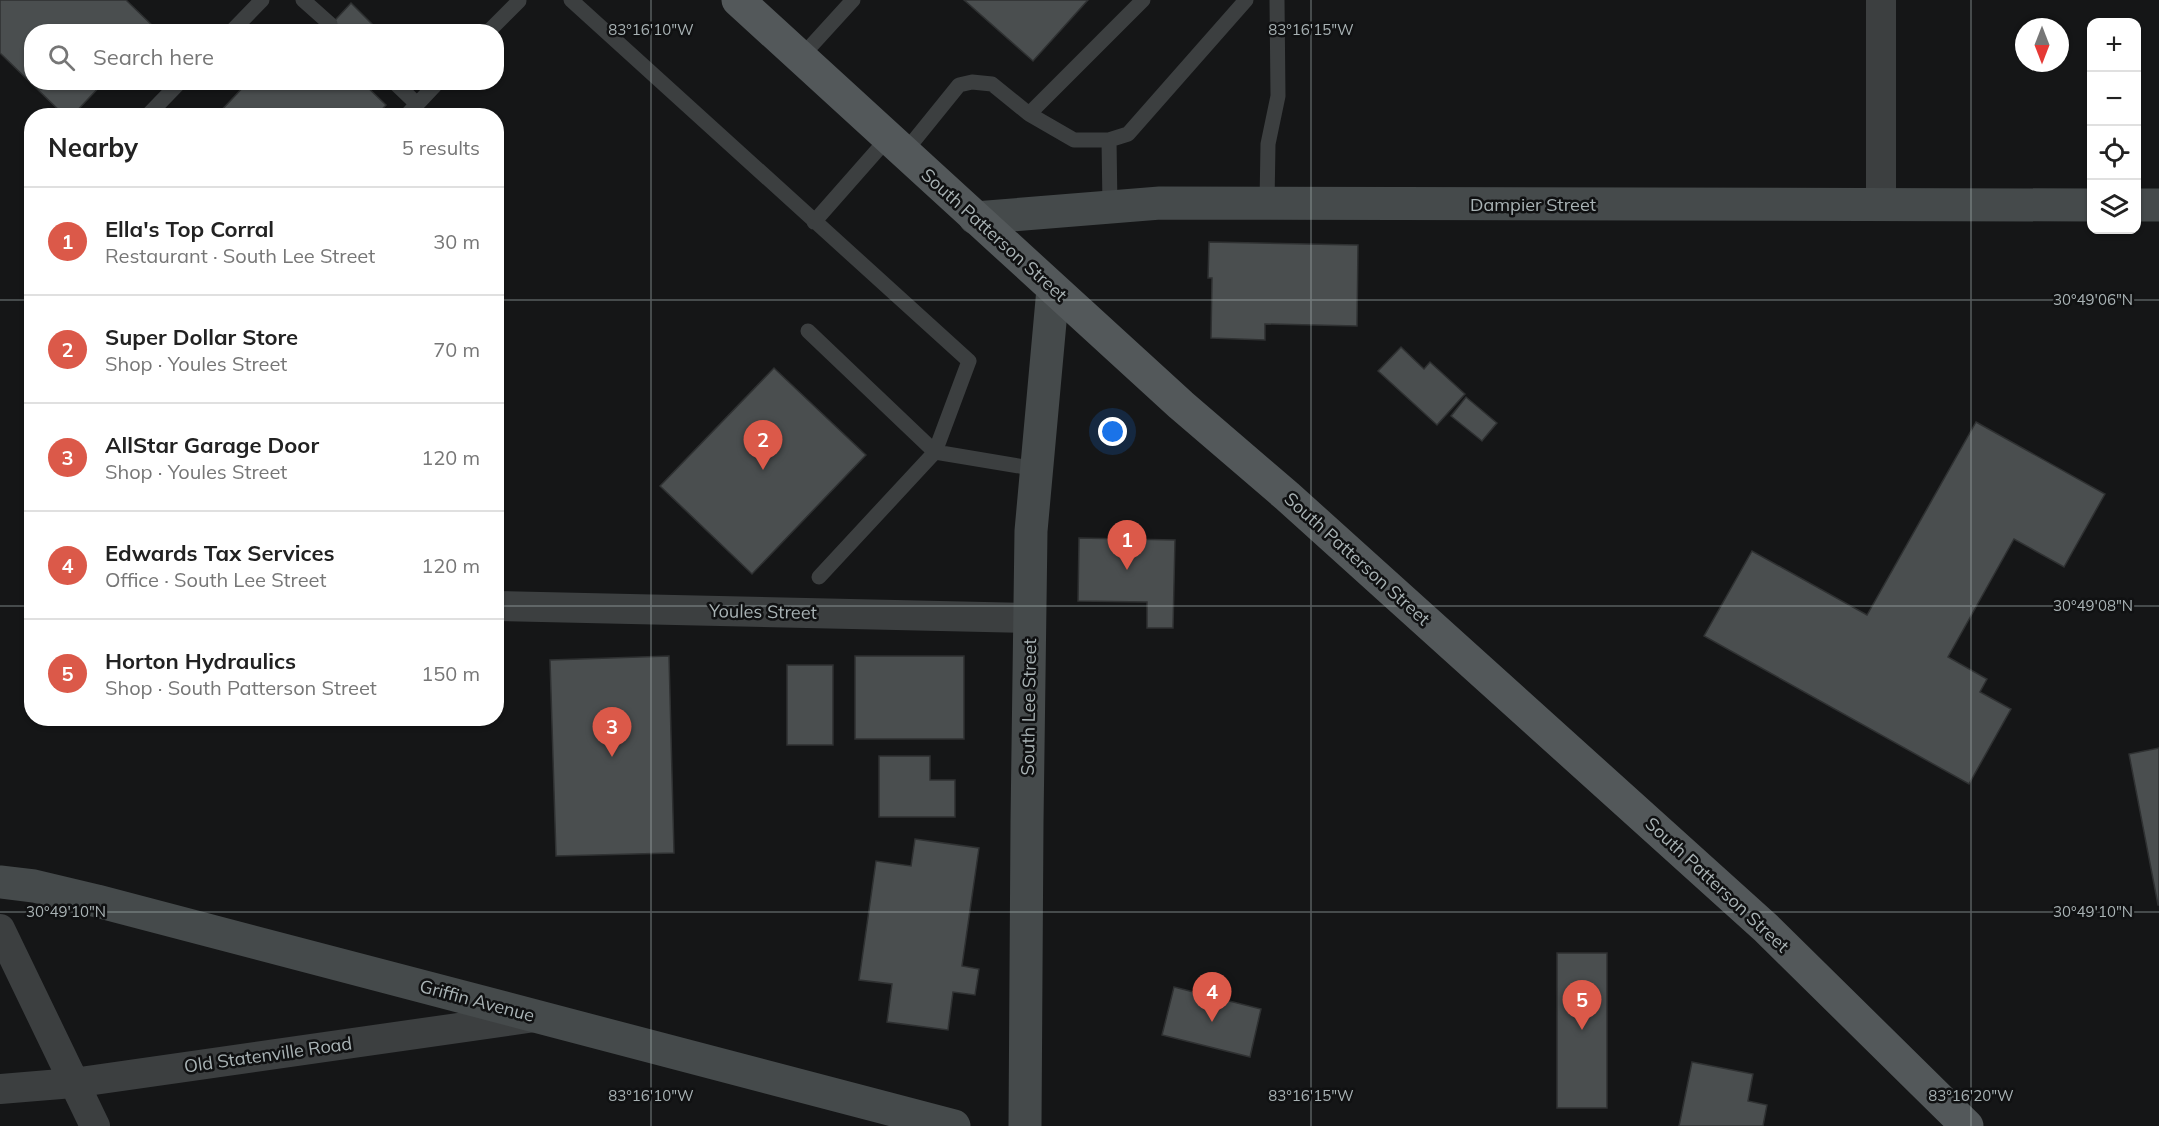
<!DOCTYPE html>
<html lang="en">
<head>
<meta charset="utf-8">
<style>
  :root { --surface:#fff; --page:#f6f6f6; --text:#222; --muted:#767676; --line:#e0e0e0; --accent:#db5949 }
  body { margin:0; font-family:Mulish,sans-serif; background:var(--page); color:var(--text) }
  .controls { position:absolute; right:18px; top:18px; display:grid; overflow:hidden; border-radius:12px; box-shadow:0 2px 4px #0004 }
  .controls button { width:54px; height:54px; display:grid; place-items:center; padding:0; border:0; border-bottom:2px solid var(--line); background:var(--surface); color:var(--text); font:30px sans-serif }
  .compass { position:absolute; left:2015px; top:18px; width:54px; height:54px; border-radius:50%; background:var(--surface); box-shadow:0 2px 4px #0004; rotate:180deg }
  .you { position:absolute; left:1113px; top:432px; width:21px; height:21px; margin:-15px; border:4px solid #fff; border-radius:50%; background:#1a73e8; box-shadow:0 0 0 9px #1a73e833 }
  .badge { display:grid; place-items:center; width:39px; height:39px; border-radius:50%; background:var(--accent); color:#fff; font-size:20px; font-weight:700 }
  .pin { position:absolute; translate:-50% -50px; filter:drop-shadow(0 2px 3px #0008) }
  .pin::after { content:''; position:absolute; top:32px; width:21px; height:18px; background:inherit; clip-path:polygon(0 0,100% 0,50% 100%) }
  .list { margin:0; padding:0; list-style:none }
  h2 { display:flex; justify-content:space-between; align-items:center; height:78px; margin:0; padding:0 24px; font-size:26px }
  h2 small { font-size:20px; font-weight:400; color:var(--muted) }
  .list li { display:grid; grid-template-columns:39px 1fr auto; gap:18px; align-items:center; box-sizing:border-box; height:108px; padding:0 24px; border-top:2px solid var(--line) }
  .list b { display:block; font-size:22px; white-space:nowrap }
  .list p { margin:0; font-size:20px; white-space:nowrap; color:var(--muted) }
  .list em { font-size:20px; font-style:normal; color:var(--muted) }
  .icon { flex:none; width:33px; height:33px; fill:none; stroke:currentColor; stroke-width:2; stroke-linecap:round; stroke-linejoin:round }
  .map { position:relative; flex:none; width:2159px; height:1126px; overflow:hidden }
  .search { position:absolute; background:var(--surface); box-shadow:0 2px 4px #0004; left:24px; top:24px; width:480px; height:66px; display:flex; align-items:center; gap:15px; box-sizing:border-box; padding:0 21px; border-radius:24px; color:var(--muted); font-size:22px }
  .panel { position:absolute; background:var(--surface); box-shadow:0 2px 4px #0004; left:24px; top:108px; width:480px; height:618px; border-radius:24px }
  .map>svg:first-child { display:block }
  .building { fill:#4a4e4f; stroke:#2f3132; stroke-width:1.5 }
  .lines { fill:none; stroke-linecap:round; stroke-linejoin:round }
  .lane { stroke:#3c3f40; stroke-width:15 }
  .street { stroke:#3c3f40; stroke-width:30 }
  .secondary { stroke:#454a4b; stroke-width:33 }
  .primary { stroke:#53585a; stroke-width:33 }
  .ticks { fill:none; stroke:#a9b3b5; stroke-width:1.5; stroke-opacity:0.45 }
  .labels { text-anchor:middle; stroke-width:5; stroke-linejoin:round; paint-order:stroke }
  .street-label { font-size:18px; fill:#a9b3b5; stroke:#101112 }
  .ticks-label { font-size:15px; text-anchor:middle; fill:#a9b3b5; stroke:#101112; stroke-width:5; stroke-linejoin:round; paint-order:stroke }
</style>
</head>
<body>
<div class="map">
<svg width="2159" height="1126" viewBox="0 0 2159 1126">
  <rect width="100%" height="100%" fill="#151617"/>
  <path class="building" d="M 0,0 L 126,0 L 156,29 L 153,32 L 32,32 L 32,82 L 104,82 L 72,116 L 65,116 L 0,53 Z
    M 964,0 L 1088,0 L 1033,61 Z
    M 351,3 L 380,32 L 324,32 Z
    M 248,82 L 362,82 L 386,105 L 376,116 L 216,116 Z
    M 1209,242 L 1358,245 L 1357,326 L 1265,324 L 1265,340 L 1211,338 L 1212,278 L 1208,278 Z
    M 1401,347 L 1424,369 L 1430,362 L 1465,394 L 1437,425 L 1378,371 Z
    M 774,368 L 866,455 L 752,574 L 660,486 Z
    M 1466,397 L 1497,423 L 1482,441 L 1451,416 Z
    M 1976,422 L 2105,494 L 2064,567 L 2014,539 L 1948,657 L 1987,679 L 1980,692 L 2011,709 L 1969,784 L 1704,636 L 1752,551 L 1867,615 Z
    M 1079,538 L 1175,540 L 1173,628 L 1147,628 L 1147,602 L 1078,601 Z
    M 669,656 L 674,853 L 556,856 L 550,660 Z
    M 855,656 L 964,656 L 964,739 L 855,739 Z
    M 787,665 L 833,665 L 833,745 L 787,745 Z
    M 2159,748 L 2159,905 L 2158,905 L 2129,754 Z
    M 879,756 L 930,756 L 930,780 L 955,780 L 955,817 L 879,817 Z
    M 915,839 L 979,848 L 962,966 L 979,969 L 975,995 L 953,992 L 948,1030 L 887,1022 L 892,984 L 859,980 L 876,861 L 911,866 Z
    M 1557,953 L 1607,953 L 1607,1108 L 1557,1108 Z
    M 1174,987 L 1261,1009 L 1250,1057 L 1162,1035 Z
    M 1692,1062 L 1753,1074 L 1748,1101 L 1767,1105 L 1763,1126 L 1679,1126 Z"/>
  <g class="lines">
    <path class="lane" d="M 303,0 L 330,24
      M 571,0 L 969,361 L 935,452 L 808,331
      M 231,32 L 262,0
      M 488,32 L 519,1
      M 801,57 L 853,0
      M 394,82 L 417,104
      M 1029,114 L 1143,0
      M 147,116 L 180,82
      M 406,116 L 438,82
      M 1109,140 L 1110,207
      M 904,153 L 959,85 L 972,82 L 992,84 L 1029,114 L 1074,140 L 1109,140 L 1128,134 L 1246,0
      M 1267,203 L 1268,144 L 1278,96 L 1277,0
      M 814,222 L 888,138
      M 819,577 L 935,452 L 1037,469"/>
    <path class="street" d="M 1881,0 L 1881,206
      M 496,606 L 1030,618
      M 0,929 L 95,1126
      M 0,1089 L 73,1083 L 535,1017"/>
    <path class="secondary" d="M 2136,205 L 2159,205
      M 975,218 L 1160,203 L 2092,205
      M 0,882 L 34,886 L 97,901 L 954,1126
      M 1025,1126 L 1027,822 L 1031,531 L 1053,289"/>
    <path class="primary" d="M 738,0 L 1181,405 L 1287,496 L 1766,928 L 1967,1126"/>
  </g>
  <path class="ticks" d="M 651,0 L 651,1126M 1311,0 L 1311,1126M 1971,0 L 1971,1126M 0,300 L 32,300M 496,300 L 2159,300M 0,606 L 32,606M 496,606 L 2159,606M 0,912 L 2159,912"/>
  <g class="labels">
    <g class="street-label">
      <text x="1533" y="211">Dampier Street</text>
      <text transform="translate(994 235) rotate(42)" y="6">South Patterson Street</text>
      <text transform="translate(1357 559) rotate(42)" y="6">South Patterson Street</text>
      <text transform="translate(763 612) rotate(1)" y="6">Youles Street</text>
      <text transform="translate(1029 707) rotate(-89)" y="6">South Lee Street</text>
      <text transform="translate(1717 885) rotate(43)" y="6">South Patterson Street</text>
      <text transform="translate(477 1001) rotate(15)" y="6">Griffin Avenue</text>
      <text transform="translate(268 1055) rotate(-8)" y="6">Old Statenville Road</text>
    </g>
  </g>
  <g class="ticks-label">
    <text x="651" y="35">83°16'10"W</text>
    <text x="1311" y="35">83°16'15"W</text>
    <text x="2093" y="305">30°49'06"N</text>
    <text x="2093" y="611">30°49'08"N</text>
    <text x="2093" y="917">30°49'10"N</text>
    <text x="66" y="917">30°49'10"N</text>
    <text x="651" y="1101">83°16'10"W</text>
    <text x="1311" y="1101">83°16'15"W</text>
    <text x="1971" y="1101">83°16'20"W</text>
  </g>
</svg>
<div class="controls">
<button>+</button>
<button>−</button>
<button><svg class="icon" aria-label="locate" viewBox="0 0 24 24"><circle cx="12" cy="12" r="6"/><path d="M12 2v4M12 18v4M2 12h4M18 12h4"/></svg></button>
<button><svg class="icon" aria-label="layers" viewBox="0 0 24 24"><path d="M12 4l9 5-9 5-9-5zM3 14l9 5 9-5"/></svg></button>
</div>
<svg class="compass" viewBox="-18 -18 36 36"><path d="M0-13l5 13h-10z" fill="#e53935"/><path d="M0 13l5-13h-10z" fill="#767676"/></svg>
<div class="you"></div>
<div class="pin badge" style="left:1127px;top:570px">1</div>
<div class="pin badge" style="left:763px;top:470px">2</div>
<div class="pin badge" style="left:612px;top:757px">3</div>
<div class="pin badge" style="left:1212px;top:1022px">4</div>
<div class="pin badge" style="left:1582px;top:1030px">5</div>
<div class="search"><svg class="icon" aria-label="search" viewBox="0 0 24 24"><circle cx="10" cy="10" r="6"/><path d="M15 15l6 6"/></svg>Search here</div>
<section class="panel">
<h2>Nearby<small>5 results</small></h2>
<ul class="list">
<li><span class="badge">1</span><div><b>Ella's Top Corral</b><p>Restaurant · South Lee Street</p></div><em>30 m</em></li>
<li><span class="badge">2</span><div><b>Super Dollar Store</b><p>Shop · Youles Street</p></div><em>70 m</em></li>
<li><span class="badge">3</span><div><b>AllStar Garage Door</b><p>Shop · Youles Street</p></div><em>120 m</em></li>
<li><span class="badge">4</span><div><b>Edwards Tax Services</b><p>Office · South Lee Street</p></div><em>120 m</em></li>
<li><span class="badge">5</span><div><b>Horton Hydraulics</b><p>Shop · South Patterson Street</p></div><em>150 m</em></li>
</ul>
</section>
</div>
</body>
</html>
